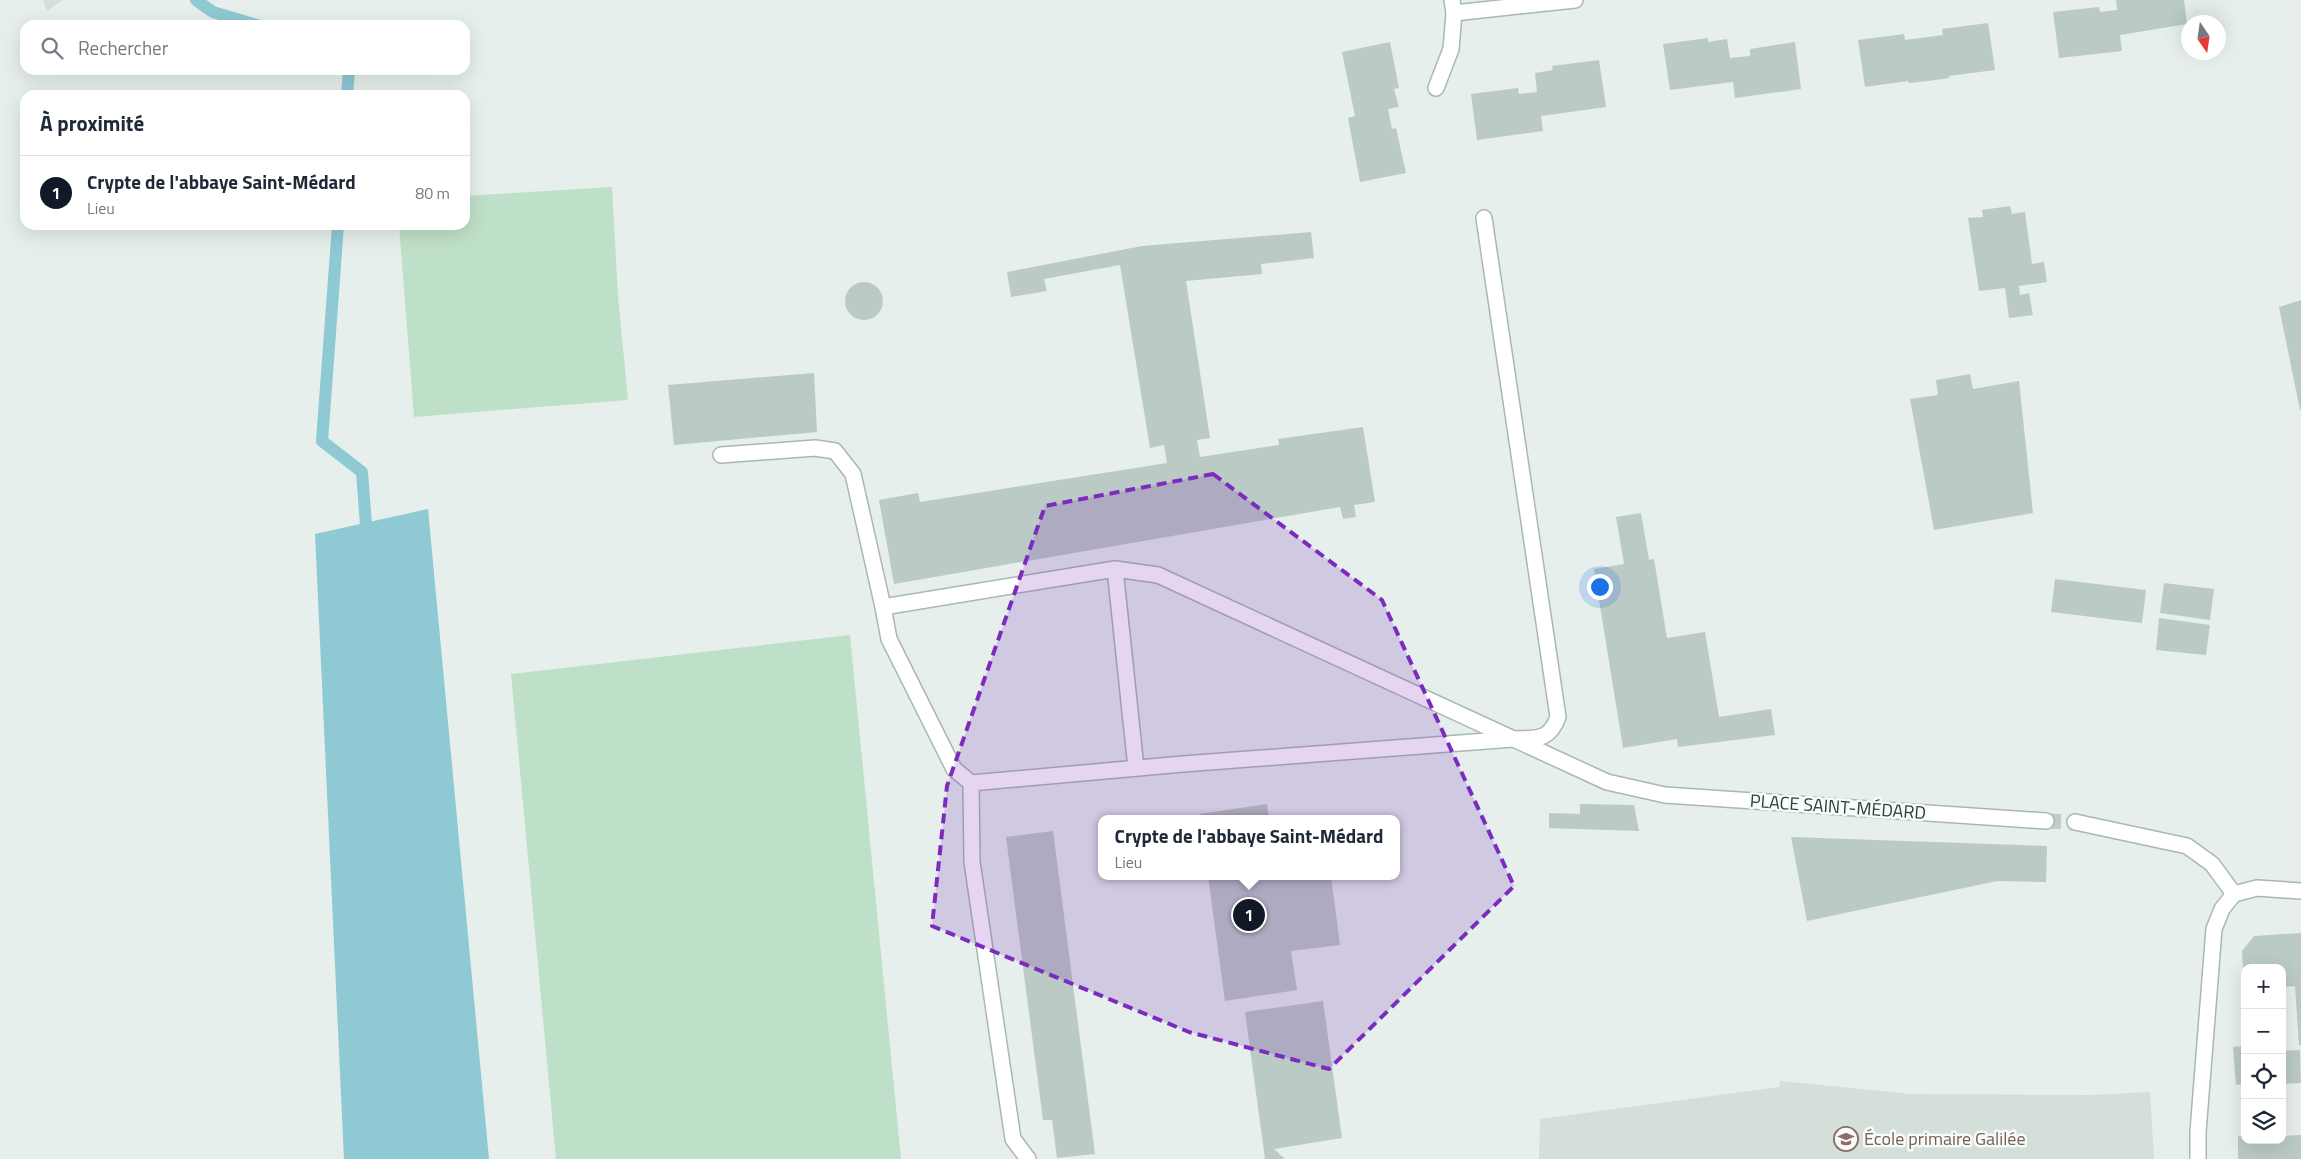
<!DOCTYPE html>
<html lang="fr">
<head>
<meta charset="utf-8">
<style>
  :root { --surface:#fff; --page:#f6f6f7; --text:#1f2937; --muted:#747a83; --line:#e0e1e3; --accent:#111827 }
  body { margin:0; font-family:"Titillium Web",sans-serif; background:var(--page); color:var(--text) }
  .controls { position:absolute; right:15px; bottom:15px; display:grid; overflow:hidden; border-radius:10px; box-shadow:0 5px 20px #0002 }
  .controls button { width:45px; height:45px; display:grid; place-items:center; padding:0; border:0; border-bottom:1px solid var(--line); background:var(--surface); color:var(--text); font:25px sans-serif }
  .compass { position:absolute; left:2181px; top:15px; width:45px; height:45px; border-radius:50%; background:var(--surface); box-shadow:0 5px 20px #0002; rotate:167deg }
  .you { position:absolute; left:1599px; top:586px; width:18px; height:18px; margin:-12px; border:4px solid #fff; border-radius:50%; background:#1a73e8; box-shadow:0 0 0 8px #1a73e833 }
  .badge { display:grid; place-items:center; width:32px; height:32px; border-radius:50%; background:var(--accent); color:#fff; font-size:16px; font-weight:700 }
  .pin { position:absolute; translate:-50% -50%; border:2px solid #fff; box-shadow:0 1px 5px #0006 }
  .popup { position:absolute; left:1098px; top:815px; width:302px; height:65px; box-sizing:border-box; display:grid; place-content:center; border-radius:10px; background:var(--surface); filter:drop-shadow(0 1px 4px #0005); font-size:16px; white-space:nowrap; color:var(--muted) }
  .popup b { font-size:19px; color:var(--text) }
  .popup::after { content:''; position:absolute; left:50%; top:100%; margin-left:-10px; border:10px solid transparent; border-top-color:var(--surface) }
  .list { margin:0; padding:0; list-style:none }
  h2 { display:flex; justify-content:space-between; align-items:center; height:65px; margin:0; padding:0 20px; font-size:21px }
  h2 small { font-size:16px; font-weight:400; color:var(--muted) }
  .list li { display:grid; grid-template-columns:32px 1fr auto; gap:15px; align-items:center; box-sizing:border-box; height:75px; padding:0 20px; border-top:1px solid var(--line) }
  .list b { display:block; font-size:19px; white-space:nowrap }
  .list p { margin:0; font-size:16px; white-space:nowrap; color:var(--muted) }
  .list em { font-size:16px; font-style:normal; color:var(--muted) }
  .icon { flex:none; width:28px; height:28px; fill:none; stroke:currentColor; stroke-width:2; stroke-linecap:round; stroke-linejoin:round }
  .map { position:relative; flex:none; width:2301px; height:1159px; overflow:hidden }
  .search { position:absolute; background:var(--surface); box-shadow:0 5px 20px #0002; left:20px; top:20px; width:450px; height:55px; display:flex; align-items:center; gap:12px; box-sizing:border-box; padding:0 18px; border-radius:15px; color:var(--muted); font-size:19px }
  .panel { position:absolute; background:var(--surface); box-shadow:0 5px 20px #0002; left:20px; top:90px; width:450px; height:140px; border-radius:15px }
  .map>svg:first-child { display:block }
  .built { fill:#d4dfda }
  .green { fill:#bfe0c8 }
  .water { fill:#8ec9d4 }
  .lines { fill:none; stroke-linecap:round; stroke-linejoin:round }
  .stream { stroke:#8ec9d4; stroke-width:12 }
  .building { fill:#bbcac4 }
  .minor-tunnel { stroke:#bfccc8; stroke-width:15; stroke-dasharray:15 8; stroke-linecap:butt }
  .minor-casing { stroke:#a8b8b2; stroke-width:18 }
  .minor { stroke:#fff; stroke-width:15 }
  .marked { fill:#7b2cbf; fill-opacity:0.2; stroke:#7b2cbf; stroke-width:4; stroke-dasharray:10 6; stroke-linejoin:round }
  .labels { text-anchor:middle; stroke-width:5; stroke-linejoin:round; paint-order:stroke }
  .street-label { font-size:18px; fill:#24423a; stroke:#f7fbf9 }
  .education-label { font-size:18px; fill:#785e54; stroke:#f7fbf9; text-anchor:start }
</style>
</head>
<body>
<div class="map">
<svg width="2301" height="1159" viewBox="0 0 2301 1159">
  <rect width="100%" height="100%" fill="#e6efeb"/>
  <path class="built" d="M 43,0 L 63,0 L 47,11 Z
    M 1780,1081 L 1911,1094 L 2092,1095 L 2150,1092 L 2154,1159 L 1539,1159 L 1540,1119 L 1779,1087 Z"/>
  <path class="green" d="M 612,187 L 618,296 L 628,400 L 414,417 L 399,225 L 465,225 L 465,196 Z
    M 850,635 L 901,1159 L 556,1159 L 511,674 Z"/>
  <path class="water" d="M 428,509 L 489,1159 L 344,1159 L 315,534 Z"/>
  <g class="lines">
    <path class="stream" d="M 196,0 L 213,12 L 257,25
      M 347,95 L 349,70
      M 338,225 L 322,441 L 362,472 L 367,538"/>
  </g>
  <path class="building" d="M 2116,0 L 2184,0 L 2187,24 L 2120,35 L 2122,51 L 2059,58 L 2053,12 L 2099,7 L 2100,12 L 2117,10 Z
    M 1988,23 L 1995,70 L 1949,76 L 1949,78 L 1928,81 L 1909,83 L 1908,81 L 1865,87 L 1858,40 L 1904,34 L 1905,40 L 1943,35 L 1942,29 Z
    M 1708,38 L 1708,42 L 1727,39 L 1730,58 L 1750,56 L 1750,49 L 1795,42 L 1801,89 L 1735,98 L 1733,82 L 1670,90 L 1663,44 Z
    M 1390,42 L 1399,88 L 1394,89 L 1399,107 L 1388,109 L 1392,129 L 1396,128 L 1406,173 L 1360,182 L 1348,118 L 1355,116 L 1342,52 Z
    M 1599,60 L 1606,107 L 1541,116 L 1543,131 L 1477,140 L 1471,94 L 1518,88 L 1519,94 L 1537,92 L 1535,73 L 1553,70 L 1552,66 Z
    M 2010,206 L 2012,214 L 2025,212 L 2032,264 L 2044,262 L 2047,282 L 2019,286 L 2020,295 L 2029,293 L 2033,315 L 2009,318 L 2005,288 L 1979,291 L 1968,218 L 1983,217 L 1982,210 Z
    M 1311,232 L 1314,258 L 1261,264 L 1262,274 L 1186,281 L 1210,438 L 1197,440 L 1200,457 L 1279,445 L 1278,439 L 1363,427 L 1375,502 L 1354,505 L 1356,517 L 1343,519 L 1340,507 L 894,584 L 879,500 L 918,493 L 920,502 L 1167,463 L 1164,445 L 1150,448 L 1120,265 L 1044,279 L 1047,291 L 1011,297 L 1007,272 L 1142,246 Z
    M845 301a19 19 0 1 1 38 0a19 19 0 1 1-38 0Z
    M 2301,300 L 2301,410 L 2300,410 L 2279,307 Z
    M 814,373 L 817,432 L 674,445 L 668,385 Z
    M 1970,374 L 1973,389 L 2019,381 L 2033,513 L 1934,530 L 1910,399 L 1938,395 L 1936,380 Z
    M 1641,513 L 1649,560 L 1654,559 L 1667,638 L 1705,632 L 1719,717 L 1771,709 L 1775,735 L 1678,747 L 1677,739 L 1623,748 L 1594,569 L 1624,564 L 1616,517 Z
    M 2055,579 L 2146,590 L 2142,623 L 2051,612 Z
    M 2164,583 L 2214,589 L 2210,620 L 2160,613 Z
    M 2159,618 L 2210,625 L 2206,655 L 2156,650 Z
    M 1267,804 L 1269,819 L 1201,819 L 1200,814 Z
    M 1580,804 L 1634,805 L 1639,831 L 1549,828 L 1549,813 L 1580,814 Z
    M 1053,831 L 1095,1154 L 1057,1158 L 1052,1120 L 1043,1120 L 1006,837 Z
    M 1791,837 L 2047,846 L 2046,882 L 1997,881 L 1807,921 Z
    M 1182,876 L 1202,876 L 1202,877 L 1189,879 Z
    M 1208,876 L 1331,876 L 1340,945 L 1291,951 L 1297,990 L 1225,1001 Z
    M 2301,933 L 2301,1045 L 2299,1045 L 2295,986 L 2282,987 L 2282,968 L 2243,968 L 2242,951 L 2254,936 Z
    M 1323,1001 L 1342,1138 L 1274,1149 L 1285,1159 L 1265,1159 L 1245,1012 Z
    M 2245,1046 L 2245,1084 L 2236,1085 L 2233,1047 Z
    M 2300,1050 L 2301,1083 L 2282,1084 L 2282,1051 Z
    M 2301,1135 L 2301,1159 L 2238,1159 L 2238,1136 L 2245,1136 L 2245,1140 L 2282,1140 L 2282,1136 Z"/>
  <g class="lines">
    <path class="minor-tunnel" d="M 2046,821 L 2075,822"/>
    <defs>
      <path id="minor" d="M 1452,0 L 1454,13 L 1575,0
        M 1436,88 L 1451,49 L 1454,13
        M 1484,218 L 1558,717 C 1549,742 1535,738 1513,739 L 1183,764 L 971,783 L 954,769 L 889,639 L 883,607 L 1115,569 L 1158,575 L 1607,782 L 1665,795 L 2046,821
        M 721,455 L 815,448 L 835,451 L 853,474 L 883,607
        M 1115,569 L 1136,768
        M 971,783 L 972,862 L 1013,1139 L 1028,1159
        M 2075,822 L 2187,846 L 2212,864 L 2234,894
        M 2234,894 L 2257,888 L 2301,891
        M 2198,1159 L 2198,1132 L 2214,929 L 2222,909 L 2234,894"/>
    </defs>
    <use href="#minor" class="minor-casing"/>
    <use href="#minor" class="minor"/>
  </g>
  <path class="marked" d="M 1213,474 L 1382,600 L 1514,886 L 1329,1069 L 1189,1032 L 932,926 L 947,786 L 1045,506 Z"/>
  <defs>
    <symbol id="school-ring" viewBox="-11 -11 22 22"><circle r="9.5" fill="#f7fbf9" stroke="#8d6e63" stroke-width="1.5"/><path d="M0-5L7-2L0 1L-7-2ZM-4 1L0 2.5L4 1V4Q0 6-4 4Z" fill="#8d6e63"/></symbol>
  </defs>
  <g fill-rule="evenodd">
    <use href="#school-ring" x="1832" y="1125" width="28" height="28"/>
  </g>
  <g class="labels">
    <g class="street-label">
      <text transform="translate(1838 807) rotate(4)" y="6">PLACE SAINT-MÉDARD</text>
    </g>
    <g class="education-label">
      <text x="1864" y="1145">École primaire Galilée</text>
    </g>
  </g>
</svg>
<div class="controls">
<button>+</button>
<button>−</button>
<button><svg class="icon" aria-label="locate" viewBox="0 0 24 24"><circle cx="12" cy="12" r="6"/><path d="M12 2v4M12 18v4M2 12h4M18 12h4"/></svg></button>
<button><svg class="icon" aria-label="layers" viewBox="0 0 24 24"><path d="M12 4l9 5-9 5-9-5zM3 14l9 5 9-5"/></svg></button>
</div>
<svg class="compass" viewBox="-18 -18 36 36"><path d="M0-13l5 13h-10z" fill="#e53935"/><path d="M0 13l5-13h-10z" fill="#747a83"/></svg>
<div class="you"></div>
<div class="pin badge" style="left:1249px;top:915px">1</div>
<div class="popup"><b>Crypte de l'abbaye Saint-Médard</b>Lieu</div>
<div class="search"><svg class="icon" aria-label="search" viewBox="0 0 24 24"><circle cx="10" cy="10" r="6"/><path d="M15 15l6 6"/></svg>Rechercher</div>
<section class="panel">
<h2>À proximité<small></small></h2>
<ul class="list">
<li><span class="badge">1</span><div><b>Crypte de l'abbaye Saint-Médard</b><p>Lieu</p></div><em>80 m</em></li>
</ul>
</section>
</div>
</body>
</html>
